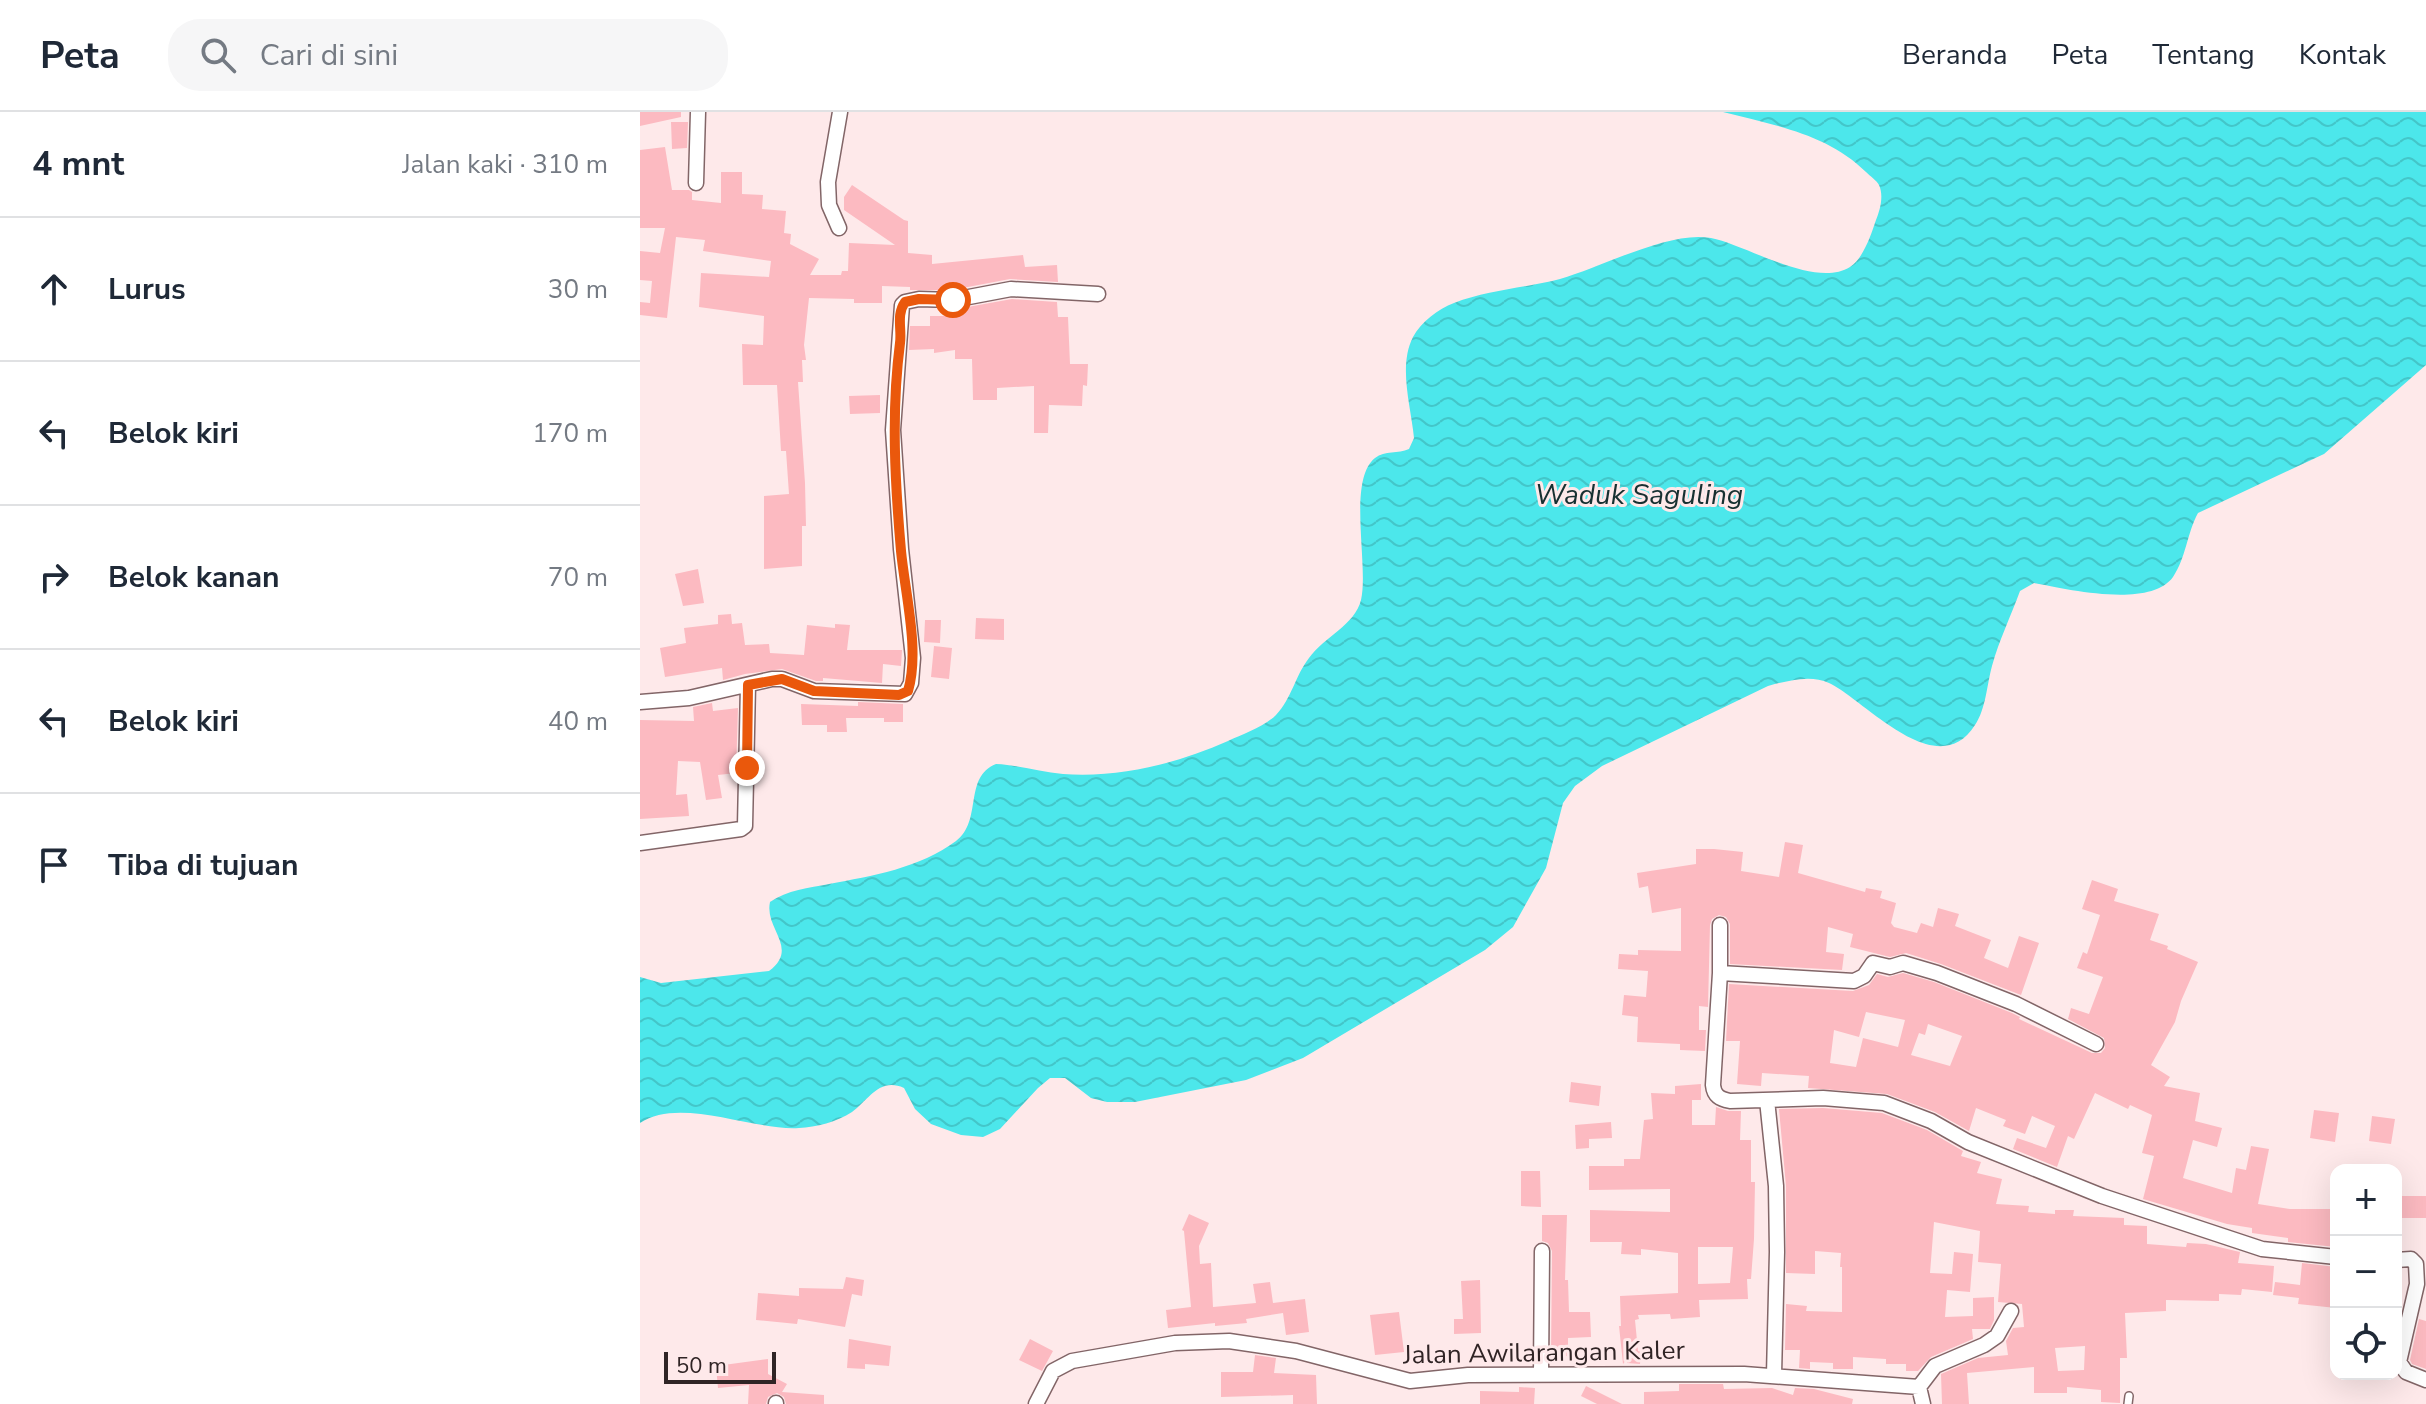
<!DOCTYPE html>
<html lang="id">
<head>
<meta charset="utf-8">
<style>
  :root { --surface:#fff; --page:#f6f6f7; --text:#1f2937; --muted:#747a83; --line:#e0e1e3 }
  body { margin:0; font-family:"Nunito Sans",sans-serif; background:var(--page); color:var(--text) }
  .controls { position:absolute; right:24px; bottom:24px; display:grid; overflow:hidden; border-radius:16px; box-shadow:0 8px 32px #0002 }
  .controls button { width:72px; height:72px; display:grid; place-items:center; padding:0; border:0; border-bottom:2px solid var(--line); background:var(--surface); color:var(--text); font:40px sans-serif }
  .scale { position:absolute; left:24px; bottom:20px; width:112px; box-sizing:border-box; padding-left:8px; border:4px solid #302425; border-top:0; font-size:22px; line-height:28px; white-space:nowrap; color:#302425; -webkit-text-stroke:6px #fee9ea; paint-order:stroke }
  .stop { position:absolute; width:24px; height:24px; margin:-18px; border:6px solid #ea580c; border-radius:50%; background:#fff }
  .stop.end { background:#ea580c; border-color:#fff; box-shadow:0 2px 8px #0008 }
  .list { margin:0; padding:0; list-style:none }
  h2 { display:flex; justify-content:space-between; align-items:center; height:104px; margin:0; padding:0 32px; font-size:34px }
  h2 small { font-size:26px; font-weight:400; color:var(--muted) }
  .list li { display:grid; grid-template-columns:52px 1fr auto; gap:24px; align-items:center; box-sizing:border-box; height:144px; padding:0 32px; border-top:2px solid var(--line) }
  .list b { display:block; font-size:30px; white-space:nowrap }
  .list em { font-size:26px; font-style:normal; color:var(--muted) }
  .icon { flex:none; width:44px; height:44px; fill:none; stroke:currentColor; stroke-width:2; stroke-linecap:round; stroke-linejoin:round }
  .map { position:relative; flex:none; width:1786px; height:1292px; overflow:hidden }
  header { display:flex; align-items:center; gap:48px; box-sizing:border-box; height:112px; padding:0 40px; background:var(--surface); border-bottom:2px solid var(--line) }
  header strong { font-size:38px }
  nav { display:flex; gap:44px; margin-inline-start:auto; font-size:28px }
  .search { width:560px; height:72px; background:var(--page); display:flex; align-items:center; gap:20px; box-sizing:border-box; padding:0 28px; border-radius:32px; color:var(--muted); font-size:30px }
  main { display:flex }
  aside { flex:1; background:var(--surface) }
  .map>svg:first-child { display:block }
  .water { fill:url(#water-waves) }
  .building { fill:#fcbac1; fill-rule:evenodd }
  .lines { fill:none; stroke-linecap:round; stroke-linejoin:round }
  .service-casing { stroke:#826567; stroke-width:10 }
  .minor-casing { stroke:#826567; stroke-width:17 }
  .service { stroke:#fff; stroke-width:7 }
  .minor { stroke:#fff; stroke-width:14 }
  .route { stroke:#ea580c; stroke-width:10 }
  .labels { text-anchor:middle; stroke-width:6; stroke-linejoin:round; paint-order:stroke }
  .street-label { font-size:26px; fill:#302425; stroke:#fee9ea }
  .water-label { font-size:28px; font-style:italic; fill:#173031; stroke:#fee9ea }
</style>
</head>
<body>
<header>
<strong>Peta</strong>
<div class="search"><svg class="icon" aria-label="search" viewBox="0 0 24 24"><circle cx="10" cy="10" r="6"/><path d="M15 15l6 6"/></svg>Cari di sini</div>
<nav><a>Beranda</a><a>Peta</a><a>Tentang</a><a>Kontak</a></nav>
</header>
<main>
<aside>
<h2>4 mnt<small>Jalan kaki · 310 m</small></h2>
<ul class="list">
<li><svg class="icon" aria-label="ahead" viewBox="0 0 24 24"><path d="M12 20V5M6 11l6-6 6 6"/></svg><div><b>Lurus</b></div><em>30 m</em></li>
<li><svg class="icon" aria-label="left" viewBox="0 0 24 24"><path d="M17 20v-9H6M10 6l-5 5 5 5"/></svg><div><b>Belok kiri</b></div><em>170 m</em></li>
<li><svg class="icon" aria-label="right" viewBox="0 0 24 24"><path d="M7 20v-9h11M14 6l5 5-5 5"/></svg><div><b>Belok kanan</b></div><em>70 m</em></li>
<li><svg class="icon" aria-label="left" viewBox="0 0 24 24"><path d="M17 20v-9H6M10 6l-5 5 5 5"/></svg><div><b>Belok kiri</b></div><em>40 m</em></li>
<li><svg class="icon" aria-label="arrive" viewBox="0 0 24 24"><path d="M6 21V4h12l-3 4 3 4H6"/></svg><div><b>Tiba di tujuan</b></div></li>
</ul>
</aside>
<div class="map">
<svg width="1786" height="1292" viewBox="0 0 1786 1292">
  <defs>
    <pattern id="water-waves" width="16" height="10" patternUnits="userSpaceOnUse" patternTransform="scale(2)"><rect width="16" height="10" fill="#4ce7eb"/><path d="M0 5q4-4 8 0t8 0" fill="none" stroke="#43c6c9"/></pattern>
  </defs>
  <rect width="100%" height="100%" fill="#fee9ea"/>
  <path class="water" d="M 1083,0 L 1786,0 L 1786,253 L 1684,342 L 1558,401 C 1547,421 1546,446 1533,465 C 1510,497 1426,477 1394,471 L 1380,479 C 1371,504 1359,528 1352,554 C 1347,572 1346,597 1335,613 C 1297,673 1225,588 1189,571 C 1170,562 1147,569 1128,574 L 962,654 L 935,674 L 923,691 L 906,756 L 873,815 L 845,838 L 663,946 L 606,968 L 495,990 L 467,990 L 451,986 L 425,966 L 410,966 L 398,976 L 360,1017 L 343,1025 L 321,1023 L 291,1012 L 275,997 L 264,976 C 239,965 229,988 212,1000 C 197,1010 176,1015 159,1016 C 113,1019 40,984 0,1011 L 0,865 L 21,871 L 129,859 C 160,836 124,817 130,790 C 147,778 169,776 189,772 C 232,764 280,756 316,729 C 343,709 323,665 356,652 C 379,653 400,660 423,662 C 480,666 536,652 588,629 C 603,622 624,615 636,603 C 652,586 655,564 669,546 C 684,525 715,513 721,488 C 729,454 707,368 735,346 C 745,338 758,342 769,337 L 774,326 C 771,295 758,254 773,225 C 781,210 798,197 814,191 C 848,178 885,176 920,167 C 962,155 1030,118 1071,126 C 1107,133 1175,177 1210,155 C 1223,147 1231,123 1236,108 C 1240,98 1244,84 1239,73 C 1237,69 1230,64 1226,60 C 1188,22 1134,13 1083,0 Z"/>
  <path class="building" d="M 0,0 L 41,0 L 41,5 L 0,14 Z
    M 31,10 L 48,10 L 47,36 L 32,37 Z
    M 25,35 L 32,78 L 49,78 L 52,80 L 52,88 L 81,91 L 81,60 L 102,60 L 102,82 L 123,83 L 122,97 L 146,99 L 144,121 L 151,122 L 150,132 L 179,147 L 170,163 L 201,163 L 202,159 L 208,159 L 209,131 L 255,133 L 204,98 L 204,85 L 212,73 L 264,108 L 268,109 L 268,141 L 292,143 L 292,152 L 383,143 L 385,155 L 417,153 L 418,170 L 370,167 L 312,178 L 270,178 L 270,175 L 242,174 L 242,191 L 214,191 L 214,187 L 169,186 L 164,233 L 166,248 L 162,248 L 163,270 L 158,270 L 165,371 L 166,414 L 162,414 L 162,454 L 124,457 L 124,384 L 149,382 L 146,339 L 141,339 L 137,273 L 103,273 L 102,232 L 123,233 L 124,204 L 59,195 L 61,161 L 129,165 L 131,149 L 63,139 L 65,128 L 36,125 L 27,206 L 0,203 L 0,190 L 10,191 L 12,169 L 0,168 L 0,139 L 20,141 L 25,116 L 0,116 L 0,38 Z
    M 372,187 L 417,190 L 418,205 L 428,205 L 430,252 L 448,252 L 447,274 L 443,273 L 442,294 L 409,293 L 408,321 L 394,321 L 394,274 L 357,276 L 357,288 L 333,288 L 332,247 L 315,247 L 315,238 L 294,241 L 294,237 L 269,238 L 270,214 L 290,214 L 290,204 L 312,204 L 311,198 Z
    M 240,283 L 240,301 L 210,302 L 209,284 Z
    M 58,457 L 64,491 L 43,494 L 35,462 Z
    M 91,502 L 92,512 L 102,511 L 105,533 L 129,532 L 130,541 L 164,543 L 167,513 L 195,516 L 195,512 L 210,513 L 207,538 L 262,538 L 261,554 L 243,552 L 242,571 L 183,566 L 183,569 L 176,569 L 142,557 L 105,562 L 83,568 L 82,556 L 25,565 L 20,536 L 46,531 L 44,516 L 78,512 L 78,503 Z
    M 336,506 L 364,507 L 364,528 L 335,527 Z
    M 285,508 L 301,508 L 300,531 L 284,530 Z
    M 294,534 L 312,536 L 309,567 L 291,565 Z
    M 218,590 L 263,592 L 263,610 L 244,610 L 244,606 L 206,606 L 207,620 L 187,620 L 187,613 L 162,613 L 161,592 L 218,594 Z
    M 72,591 L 73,599 L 98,596 L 96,661 L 78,663 L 82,686 L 66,688 L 60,650 L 38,649 L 36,683 L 47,682 L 49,704 L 0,707 L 0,608 L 54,609 L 53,595 Z
    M 1145,730 L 1163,733 L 1158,761 L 1225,780 L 1226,776 L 1242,779 L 1240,786 L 1256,791 L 1251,811 L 1254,815 L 1277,821 L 1281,811 L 1293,815 L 1298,796 L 1319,802 L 1315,814 L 1351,828 L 1344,846 L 1368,856 L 1379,824 L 1399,831 L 1381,883 L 1301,852 L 1266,841 L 1250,845 L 1210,835 L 1213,822 L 1188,815 L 1186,840 L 1204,842 L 1202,858 L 1090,852 L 1090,812 L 1086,805 L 1079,803 L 1072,807 L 1070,813 L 1068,895 L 1059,894 L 1059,918 L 1066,918 L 1065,939 L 1040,938 L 1040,932 L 997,930 L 998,905 L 982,903 L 984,883 L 1006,885 L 1008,859 L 978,857 L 979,842 L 998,843 L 998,838 L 1041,839 L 1041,796 L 1012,801 L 1008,774 L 999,776 L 997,761 L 1056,752 L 1056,737 L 1074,737 L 1103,740 L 1101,759 L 1139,765 Z
    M 1452,768 L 1478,777 L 1474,789 L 1519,802 L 1510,828 L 1528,834 L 1527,837 L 1558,850 L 1541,889 L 1535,910 L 1511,953 L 1530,965 L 1524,974 L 1560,981 L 1555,1009 L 1582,1016 L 1577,1035 L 1553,1028 L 1543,1066 L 1592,1081 L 1596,1056 L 1606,1058 L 1611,1034 L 1629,1037 L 1618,1092 L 1650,1097 L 1696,1097 L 1696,1135 L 1648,1130 L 1648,1126 L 1612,1121 L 1612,1116 L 1587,1112 L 1503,1087 L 1514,1044 L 1502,1041 L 1512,1003 L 1490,993 L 1488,997 L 1455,981 L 1434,1027 L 1428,1024 L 1417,1055 L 1373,1037 L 1377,1026 L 1406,1036 L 1415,1014 L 1392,1004 L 1385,1022 L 1363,1014 L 1366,1008 L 1336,996 L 1329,1019 L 1295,1000 L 1247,982 L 1168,976 L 1169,964 L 1122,961 L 1121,974 L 1097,972 L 1100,929 L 1086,929 L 1089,872 L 1213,879 L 1229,873 L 1237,862 L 1248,865 L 1263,861 L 1294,870 L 1372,901 L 1380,905 L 1379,907 L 1452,941 L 1461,941 L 1465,936 L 1464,926 L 1428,907 L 1431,896 L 1449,902 L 1463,865 L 1437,856 L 1443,840 L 1447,842 L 1460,803 L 1442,797 ZM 1226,900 L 1265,908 L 1258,935 L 1223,926 L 1216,955 L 1190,951 L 1194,918 L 1219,925 ZM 1288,912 L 1322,924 L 1310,954 L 1271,943 L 1279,921 L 1285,923 Z
    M 931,970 L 961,974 L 959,994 L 929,990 Z
    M 1061,972 L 1061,988 L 1052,988 L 1052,1013 L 1075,1013 L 1076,995 L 1088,999 L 1101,999 L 1100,1028 L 1111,1028 L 1111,1070 L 1115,1070 L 1114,1127 L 1111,1167 L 1107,1167 L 1108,1187 L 1059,1188 L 1060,1205 L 1031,1207 L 1030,1202 L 998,1203 L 999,1207 L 995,1208 L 998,1239 L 1001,1240 L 1000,1252 L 987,1251 L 987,1247 L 983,1252 L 979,1214 L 981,1214 L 980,1184 L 1038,1181 L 1038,1141 L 1001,1137 L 1001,1143 L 981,1142 L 982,1130 L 950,1130 L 950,1098 L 1030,1100 L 1030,1077 L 949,1078 L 949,1054 L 984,1054 L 984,1047 L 1000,1047 L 1004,1008 L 1013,1007 L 1011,981 L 1035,982 L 1035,974 ZM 1058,1135 L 1093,1135 L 1090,1171 L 1058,1172 Z
    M 1183,996 L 1242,1001 L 1287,1018 L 1323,1039 L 1321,1044 L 1341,1050 L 1337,1061 L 1362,1067 L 1356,1092 L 1389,1094 L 1388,1100 L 1415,1102 L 1415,1098 L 1434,1098 L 1433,1104 L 1484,1106 L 1484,1113 L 1507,1114 L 1507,1132 L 1546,1135 L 1547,1131 L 1566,1132 L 1600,1140 L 1598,1151 L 1634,1154 L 1632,1180 L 1602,1177 L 1601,1183 L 1579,1182 L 1579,1189 L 1526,1188 L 1526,1199 L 1485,1201 L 1487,1246 L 1480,1246 L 1480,1291 L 1461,1290 L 1461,1278 L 1427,1275 L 1427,1281 L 1394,1281 L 1394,1255 L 1327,1261 L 1329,1292 L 1302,1292 L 1301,1262 L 1338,1246 L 1368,1243 L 1366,1229 L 1373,1216 L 1384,1215 L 1382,1192 L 1358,1190 L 1361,1152 L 1338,1150 L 1340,1119 L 1294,1110 L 1290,1161 L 1312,1162 L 1314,1140 L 1333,1142 L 1330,1180 L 1307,1178 L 1305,1205 L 1333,1204 L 1333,1186 L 1354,1185 L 1354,1208 L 1350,1217 L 1332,1217 L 1333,1227 L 1291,1245 L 1278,1259 L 1266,1259 L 1266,1252 L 1246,1252 L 1246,1247 L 1213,1245 L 1213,1257 L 1193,1257 L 1193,1251 L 1170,1250 L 1170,1257 L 1159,1256 L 1160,1238 L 1145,1238 L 1146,1192 L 1167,1194 L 1166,1199 L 1202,1200 L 1202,1155 L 1200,1155 L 1201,1141 L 1175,1139 L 1175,1162 L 1146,1161 L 1146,1074 L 1139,997 ZM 1445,1234 L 1444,1258 L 1418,1259 L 1415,1236 Z
    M 1674,998 L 1699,1001 L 1695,1030 L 1670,1026 Z
    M 1732,1004 L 1755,1007 L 1751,1032 L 1729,1029 Z
    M 971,1010 L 972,1026 L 949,1027 L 949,1036 L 936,1037 L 935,1013 Z
    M 881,1059 L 900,1059 L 901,1095 L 881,1094 Z
    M 1756,1084 L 1786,1084 L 1786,1106 L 1756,1106 Z
    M 549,1102 L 569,1111 L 559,1134 L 560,1152 L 571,1151 L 573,1195 L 616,1191 L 613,1172 L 630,1170 L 633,1191 L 665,1187 L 669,1220 L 646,1223 L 643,1201 L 606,1207 L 607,1211 L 575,1214 L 575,1211 L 528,1216 L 526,1198 L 551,1195 L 544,1119 L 542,1118 Z
    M 902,1103 L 927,1103 L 925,1168 L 928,1168 L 929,1200 L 950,1200 L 951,1225 L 928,1226 L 928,1244 L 911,1245 L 912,1139 L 908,1131 L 902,1129 Z
    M 1662,1151 L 1696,1155 L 1696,1196 L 1658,1192 L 1659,1186 L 1633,1183 L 1635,1170 L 1660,1173 Z
    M 206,1165 L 224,1168 L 222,1184 L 212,1182 L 205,1215 L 158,1207 L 157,1212 L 116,1208 L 118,1181 L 159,1184 L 159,1176 L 203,1177 Z
    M 840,1168 L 841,1221 L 814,1222 L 814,1207 L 823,1207 L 821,1169 Z
    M 759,1200 L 764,1240 L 735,1243 L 730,1203 Z
    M 1779,1207 L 1786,1209 L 1786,1257 L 1772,1252 L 1770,1248 Z
    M 209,1227 L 251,1234 L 249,1254 L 225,1252 L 225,1257 L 207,1256 Z
    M 390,1227 L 413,1239 L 402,1259 L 379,1248 Z
    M 615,1243 L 636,1246 L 634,1261 L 676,1263 L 677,1292 L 653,1292 L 653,1283 L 581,1285 L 581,1260 L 613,1260 Z
    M 128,1247 L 128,1262 L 147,1272 L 142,1280 L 184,1283 L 184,1292 L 146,1292 L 144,1285 L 137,1281 L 128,1285 L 126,1292 L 108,1292 L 109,1273 L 78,1276 L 76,1254 Z
    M 1039,1272 L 1083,1272 L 1084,1277 L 1132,1276 L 1153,1283 L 1155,1276 L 1174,1277 L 1213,1287 L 1212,1292 L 1004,1292 L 1004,1280 L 1039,1279 Z
    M 946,1274 L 982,1292 L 957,1292 L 941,1284 Z
    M 879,1275 L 895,1276 L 894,1292 L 840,1292 L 840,1279 L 879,1280 Z"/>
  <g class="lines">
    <defs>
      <path id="service" d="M 1488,1292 L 1489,1284"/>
      <path id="minor" d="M 56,71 L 58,0
        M 199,116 L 189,93 L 188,70 L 200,0
        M 0,590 L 49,586 L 132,567 L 142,567 L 174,579 L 265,582 L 271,571 L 273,546 L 261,437 L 253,318 L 262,193 L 265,190 L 279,187 L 313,188 L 371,177 L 458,182
        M 0,731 L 101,717 L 105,714 L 108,573
        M 1080,813 L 1080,861 L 1073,973 C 1074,984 1080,987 1090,989 L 1183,986 L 1244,991 L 1291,1009 L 1328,1030 L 1462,1084 L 1622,1137 L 1696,1145
        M 1080,861 L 1214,869 L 1224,864 L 1233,851 L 1250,855 L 1263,851 L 1297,861 L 1376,892 L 1456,932
        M 1127,988 L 1136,1074 L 1137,1140 L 1134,1263
        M 1756,1148 L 1771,1147 L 1776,1152 L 1777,1172 L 1759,1250 L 1766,1260 L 1786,1268
        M 901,1261 L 902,1139
        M 1279,1275 L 1295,1254 L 1344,1233 L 1357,1224 L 1371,1199
        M 1279,1275 L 1283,1292
        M 136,1291 L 136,1292
        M 396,1292 L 413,1259 L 432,1249 L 535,1231 L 589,1229 L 656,1239 L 770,1269 L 828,1263 L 1104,1262 L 1279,1275"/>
    </defs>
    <use href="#service" class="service-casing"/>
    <use href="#minor" class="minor-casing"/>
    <use href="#service" class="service"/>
    <use href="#minor" class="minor"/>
  </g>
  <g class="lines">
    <path class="route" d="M 107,656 L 108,573 L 142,567 L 174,579 L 259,583 L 268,579 C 280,539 265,481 261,439 C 255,370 251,301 260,231 C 262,217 256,203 265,190 L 279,187 L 313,188"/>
  </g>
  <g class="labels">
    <g class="street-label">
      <text transform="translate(904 1240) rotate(-1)" y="9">Jalan Awilarangan Kaler</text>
    </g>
    <g class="water-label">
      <text x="999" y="392">Waduk Saguling</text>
    </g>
  </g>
</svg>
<div class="controls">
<button>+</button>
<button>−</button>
<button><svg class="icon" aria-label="locate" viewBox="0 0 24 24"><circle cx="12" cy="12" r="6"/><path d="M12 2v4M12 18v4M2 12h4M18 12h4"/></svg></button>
</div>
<div class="scale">50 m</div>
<div class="stop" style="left:313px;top:188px"></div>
<div class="stop end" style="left:107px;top:656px"></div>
</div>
</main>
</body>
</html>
